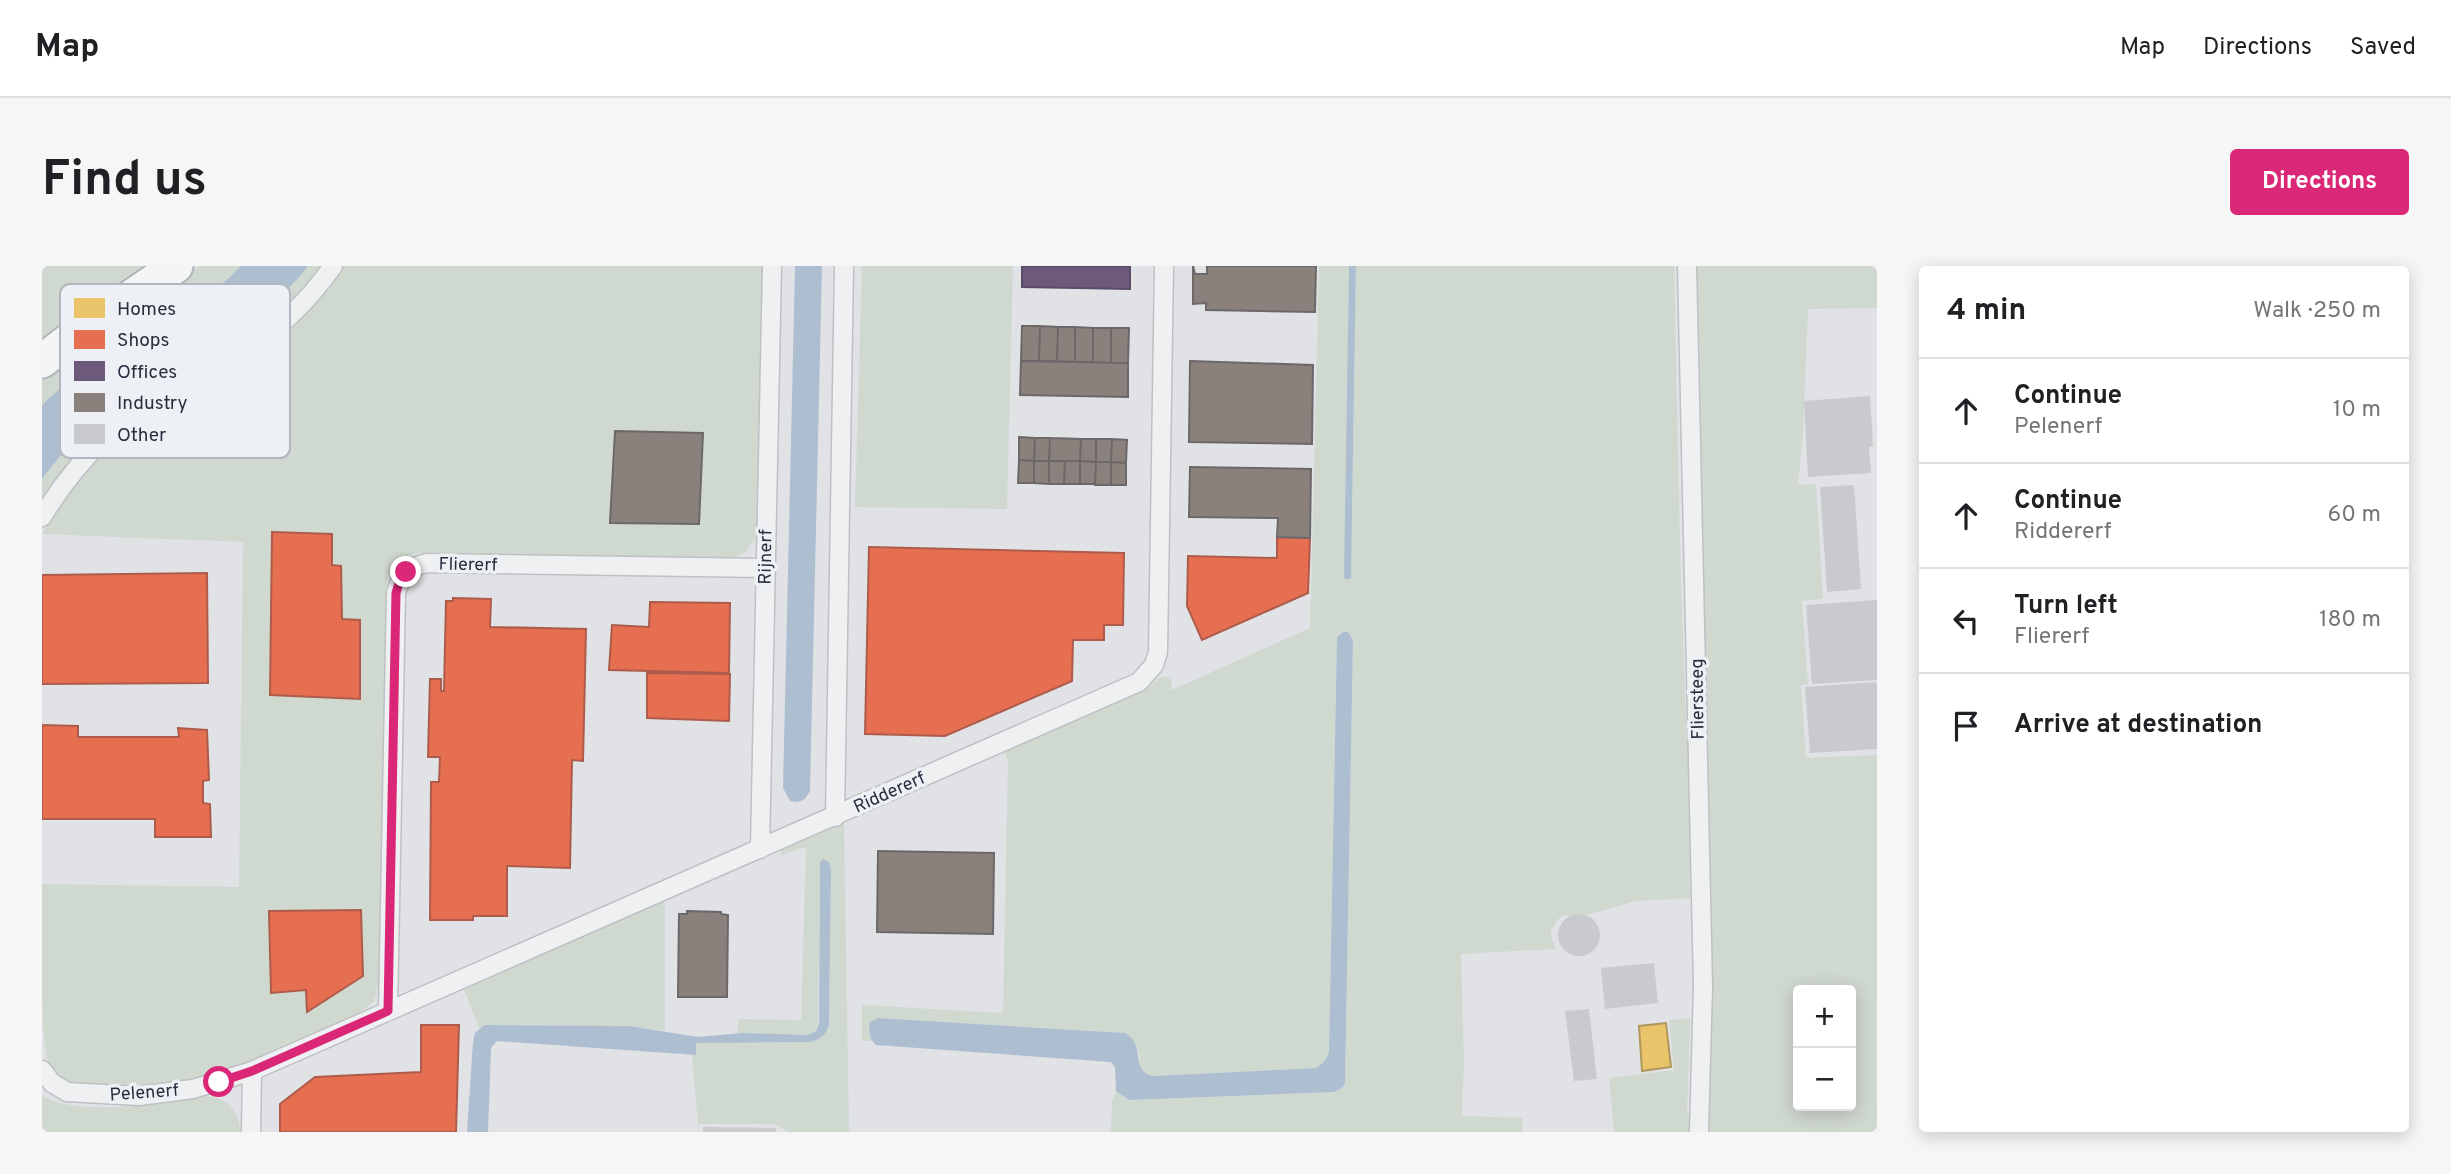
<!DOCTYPE html>
<html lang="en">
<head>
<meta charset="utf-8">
<style>
  :root { --surface:#fff; --page:#f6f6f6; --text:#202124; --muted:#757577; --line:#e0e0e0; --accent:#db2777 }
  body { margin:0; font-family:Overpass,sans-serif; background:var(--page); color:var(--text) }
  .controls { position:absolute; right:21px; bottom:21px; display:grid; overflow:hidden; border-radius:7px; box-shadow:0 4px 18px #0003 }
  .controls button { width:63px; height:63px; display:grid; place-items:center; padding:0; border:0; border-bottom:2px solid var(--line); background:var(--surface); color:var(--text); font:35px sans-serif }
  .stop { position:absolute; width:21px; height:21px; margin:-16px; border:5px solid #db2777; border-radius:50%; background:#fff }
  .stop.end { background:#db2777; border-color:#fff; box-shadow:0 2px 7px #0008 }
  .list { margin:0; padding:0; list-style:none }
  h2 { display:flex; justify-content:space-between; align-items:center; height:91px; margin:0; padding:0 28px; font-size:30px }
  h2 small { font-size:23px; font-weight:400; color:var(--muted) }
  .list li { display:grid; grid-template-columns:46px 1fr auto; gap:21px; align-items:center; box-sizing:border-box; height:105px; padding:0 28px; border-top:2px solid var(--line) }
  .list b { display:block; font-size:26px; white-space:nowrap }
  .list p { margin:0; font-size:23px; white-space:nowrap; color:var(--muted) }
  .list em { font-size:23px; font-style:normal; color:var(--muted) }
  .icon { flex:none; width:38px; height:38px; fill:none; stroke:currentColor; stroke-width:2; stroke-linecap:round; stroke-linejoin:round }
  .map { position:relative; flex:none; width:1835px; height:866px; overflow:hidden; border-radius:7px }
  header { display:flex; align-items:center; gap:42px; box-sizing:border-box; height:98px; padding:0 35px; background:var(--surface); border-bottom:2px solid var(--line) }
  header strong { font-size:33px }
  nav { display:flex; gap:38px; margin-inline-start:auto; font-size:24px }
  .intro { display:flex; align-items:center; justify-content:space-between; box-sizing:border-box; height:168px; padding:0 42px }
  h1 { margin:0; font-size:49px }
  .button { padding:18px 32px; border-radius:7px; background:var(--accent); color:#fff; font-size:24px; font-weight:700 }
  main { display:flex; gap:42px; padding:0 42px }
  aside { flex:1; background:var(--surface); border-radius:7px; box-shadow:0 4px 18px #0003 }
  .map>svg:first-child { display:block }
  .green { fill:#d0d9d0; fill-rule:evenodd }
  .water { fill:#aebed1 }
  .homes { fill:#e9c46a; stroke:#af975d; stroke-width:2 }
  .shops { fill:#e76f51; stroke:#ad5c4b; stroke-width:2 }
  .offices { fill:#6d597a; stroke:#584c68; stroke-width:2 }
  .industry { fill:#8a817c; stroke:#6c6869; stroke-width:2 }
  .building { fill:#c8cacd }
  .lines { fill:none; stroke-linecap:round; stroke-linejoin:round }
  .street-casing { stroke:#bec0c3; stroke-width:21 }
  .highway-casing { stroke:#b2b5ba; stroke-width:37 }
  .street { stroke:#eff0f2; stroke-width:18 }
  .highway { stroke:#f4f5f6; stroke-width:33 }
  .route { stroke:#db2777; stroke-width:9 }
  .labels { text-anchor:middle; stroke-width:7; stroke-linejoin:round; paint-order:stroke }
  .street-label { font-size:18px; fill:#272f3e; stroke:#edf0f5 }
  .key { fill:#edf0f5; stroke:#b2b6be; stroke-width:2 }
  .key-label { font-size:19px; fill:#272f3e }
</style>
</head>
<body>
<header>
<strong>Map</strong>
<nav><a>Map</a><a>Directions</a><a>Saved</a></nav>
</header>
<div class="intro"><h1>Find us</h1><a class="button">Directions</a></div>
<main>
<div class="map">
<svg width="1835" height="866" viewBox="0 0 1835 866">
  <rect width="100%" height="100%" fill="#e0e2e5"/>
  <path class="green" d="M 0,0 L 124,0 L 0,87 Z
    M 157,0 L 199,0 C 143,59 58,81 0,139 L 0,111 Z
    M 266,0 L 280,0 C 256,35 222,65 184,84 C 160,96 135,106 113,121 C 67,151 31,189 0,234 L 0,213 L 29,175 L 53,151 L 92,119 L 119,102 L 206,57 L 227,40 Z
    M 301,0 L 722,0 L 715,269 L 703,287 L 685,294 L 377,287 C 360,289 349,298 345,314 L 337,717 L 332,735 L 319,746 C 271,768 223,794 172,808 C 136,818 99,821 62,820 C 41,820 16,820 7,798 C 0,774 0,744 0,719 C 0,685 0,652 0,618 L 197,621 L 201,276 L 0,268 C 27,222 60,180 103,148 C 145,118 195,100 237,71 C 263,52 283,26 301,0 Z
    M 820,0 L 971,0 L 965,243 L 813,241 Z
    M 1277,0 L 1307,0 L 1303,313 L 1309,312 L 1314,0 L 1632,0 L 1639,321 L 1647,528 L 1648,632 L 1594,635 L 1548,648 L 1521,650 L 1515,654 L 1509,665 L 1509,671 L 1514,683 L 1419,688 L 1422,793 L 1420,850 L 1480,852 L 1481,866 L 1069,866 L 1070,835 L 1074,825 L 1087,834 L 1292,826 L 1300,822 L 1303,817 L 1311,374 L 1306,366 L 1301,366 L 1295,371 L 1287,785 C 1285,794 1281,797 1274,802 L 1111,810 C 1095,807 1099,799 1097,787 C 1095,780 1087,772 1082,767 L 836,752 L 829,756 L 826,764 L 830,775 L 820,775 L 820,739 L 961,747 L 966,495 L 962,485 L 1105,423 L 1118,411 L 1129,411 L 1130,424 L 1268,362 Z
    M 1652,0 L 1835,0 L 1835,42 L 1766,43 L 1761,168 L 1756,219 L 1774,218 L 1781,333 L 1760,335 L 1766,418 L 1759,419 L 1764,492 L 1835,489 L 1835,866 L 1664,866 L 1670,654 L 1662,340 L 1659,335 L 1661,307 ZM 1756,724 L 1809,724 L 1809,840 L 1756,840 Z
    M 802,555 L 807,866 L 746,866 L 733,858 L 656,858 L 650,789 L 654,789 L 654,777 L 769,776 C 779,773 784,769 787,759 L 789,604 L 778,596 L 776,762 L 765,769 L 695,768 L 697,753 L 759,754 L 764,581 L 739,589 L 739,583 Z
    M 623,635 L 623,765 L 587,760 L 442,759 L 437,762 L 422,723 Z
    M 1648,752 L 1645,848 L 1648,848 L 1648,866 L 1572,866 L 1567,812 L 1632,804 L 1627,754 Z
    M 0,829 C 25,848 101,840 133,836 C 146,834 158,829 171,831 C 187,833 199,850 198,866 L 0,866 Z"/>
  <path class="water" d="M 199,0 L 266,0 C 219,62 156,77 94,118 C 56,143 28,177 0,213 L 0,139 C 58,81 143,59 199,0 Z
    M 753,0 L 780,0 L 768,525 L 763,533 L 756,536 L 748,535 L 741,522 Z
    M 1307,0 L 1314,0 L 1309,312 L 1305,314 L 1302,312 Z
    M 1301,366 L 1306,366 L 1311,374 L 1303,817 L 1300,822 L 1292,826 L 1087,834 L 1074,825 L 1073,801 L 1069,796 L 834,779 C 827,773 826,765 828,756 L 836,752 L 1083,767 C 1105,779 1087,805 1111,810 L 1274,802 C 1281,797 1285,794 1287,785 L 1295,371 Z
    M 782,593 L 787,596 L 789,604 L 787,759 C 784,769 779,773 769,776 L 654,777 L 654,789 L 455,775 L 449,782 L 446,866 L 425,866 L 431,776 L 433,767 L 442,759 L 587,760 L 656,771 L 700,767 L 765,769 L 774,765 L 777,758 L 778,596 Z"/>
  <path class="homes" d="M 1624,757 L 1629,801 L 1600,805 L 1597,760 Z"/>
  <path class="shops" d="M 230,266 L 290,268 L 290,299 L 299,300 L 300,353 L 318,354 L 318,433 L 228,429 Z
    M 1235,271 L 1268,272 L 1266,327 L 1160,374 L 1145,340 L 1146,290 L 1235,292 Z
    M 827,281 L 1082,287 L 1081,359 L 1062,359 L 1062,374 L 1031,374 L 1030,415 L 903,470 L 823,468 Z
    M 165,307 L 166,417 L 0,418 L 0,309 Z
    M 411,332 L 449,333 L 448,361 L 544,363 L 541,495 L 530,494 L 528,602 L 465,600 L 465,650 L 431,650 L 431,654 L 388,654 L 389,516 L 397,516 L 398,491 L 386,491 L 388,413 L 399,413 L 399,425 L 402,425 L 404,335 L 411,335 Z
    M 608,336 L 688,337 L 687,407 L 567,404 L 570,359 L 607,361 Z
    M 605,407 L 688,408 L 687,455 L 605,452 Z
    M 0,459 L 36,460 L 36,471 L 137,471 L 136,462 L 165,464 L 167,514 L 161,515 L 161,537 L 168,538 L 169,571 L 113,571 L 113,553 L 0,553 Z
    M 319,644 L 321,710 L 265,746 L 264,724 L 229,727 L 227,645 Z
    M 379,759 L 417,759 L 414,866 L 238,866 L 238,838 L 273,811 L 379,806 Z"/>
  <path class="offices" d="M 980,0 L 1088,0 L 1088,23 L 980,21 Z"/>
  <path class="industry" d="M 1151,0 L 1153,8 L 1165,8 L 1165,0 L 1274,0 L 1273,46 L 1164,44 L 1164,37 L 1151,38 Z
    M 980,60 L 998,60 L 997,95 L 979,95 Z
    M 998,60 L 1016,61 L 1015,95 L 997,95 Z
    M 1016,61 L 1033,61 L 1033,96 L 1015,95 Z
    M 1033,61 L 1051,62 L 1051,96 L 1033,96 Z
    M 1051,62 L 1069,62 L 1069,97 L 1051,96 Z
    M 1069,62 L 1087,62 L 1086,97 L 1069,97 Z
    M 979,95 L 1086,97 L 1086,131 L 978,129 Z
    M 1148,95 L 1271,99 L 1270,178 L 1147,176 Z
    M 573,165 L 661,167 L 657,258 L 568,257 Z
    M 977,171 L 993,172 L 992,195 L 977,194 Z
    M 993,172 L 1008,172 L 1007,195 L 992,195 Z
    M 1008,172 L 1039,173 L 1038,195 L 1007,195 Z
    M 1039,173 L 1054,173 L 1054,196 L 1038,195 Z
    M 1054,173 L 1070,173 L 1069,196 L 1054,196 Z
    M 1070,173 L 1085,174 L 1084,197 L 1069,196 Z
    M 977,194 L 992,195 L 992,217 L 976,217 Z
    M 992,195 L 1007,195 L 1007,218 L 992,217 Z
    M 1007,195 L 1023,195 L 1022,218 L 1007,218 Z
    M 1023,195 L 1038,195 L 1038,218 L 1022,218 Z
    M 1038,195 L 1054,196 L 1053,218 L 1038,218 Z
    M 1054,196 L 1069,196 L 1069,219 L 1053,219 Z
    M 1069,196 L 1084,197 L 1084,219 L 1069,219 Z
    M 1148,201 L 1269,203 L 1268,272 L 1235,271 L 1236,252 L 1147,251 Z
    M 836,585 L 952,587 L 951,668 L 835,666 Z
    M 645,645 L 679,646 L 679,648 L 686,649 L 685,731 L 636,731 L 637,648 L 645,648 Z"/>
  <path class="building" d="M 1828,130 L 1831,180 L 1827,181 L 1829,207 L 1766,211 L 1762,135 Z
    M 1812,219 L 1819,323 L 1785,326 L 1778,221 Z
    M 1835,334 L 1835,414 L 1770,418 L 1764,339 Z
    M 1835,416 L 1835,483 L 1768,487 L 1763,421 Z
    M1516 669a21 21 0 1 1 42 0a21 21 0 1 1-42 0Z
    M 1612,697 L 1616,737 L 1563,743 L 1559,702 Z
    M 1547,743 L 1555,813 L 1532,815 L 1523,745 Z
    M 661,861 L 734,862 L 734,866 L 661,866 Z"/>
  <g class="lines">
    <defs>
      <path id="street" d="M 1645,0 L 1661,720 L 1657,866
        M 0,251 C 31,200 71,158 122,126 C 143,112 166,104 188,92 C 230,71 264,38 291,0
        M 793,551 L 802,0
        M 718,583 L 730,0
        M 346,745 L 354,327 C 359,309 367,301 385,297 L 723,302
        M 0,804 L 10,817 L 25,826 L 97,830 L 151,823 L 210,805 L 1097,416 L 1112,399 L 1116,386 L 1122,0
        M 209,866 L 210,805"/>
      <path id="highway" d="M 0,95 L 35,68 L 134,0"/>
    </defs>
    <use href="#street" class="street-casing"/>
    <use href="#highway" class="highway-casing"/>
    <use href="#street" class="street"/>
    <use href="#highway" class="highway"/>
  </g>
  <g class="lines">
    <path class="route" d="M 177,816 L 210,805 L 346,745 L 354,327 L 358,314 L 364,306"/>
  </g>
  <g class="labels">
    <g class="street-label">
      <text transform="translate(723 291) rotate(-89)" y="6">Rijnerf</text>
      <text transform="translate(426 298) rotate(1)" y="6">Fliererf</text>
      <text transform="translate(1655 433) rotate(-91)" y="6">Fliersteeg</text>
      <text transform="translate(847 526) rotate(-24)" y="6">Riddererf</text>
      <text transform="translate(102 826) rotate(-4)" y="6">Pelenerf</text>
    </g>
  </g>
  <rect x="18" y="18" width="230" height="174" rx="10" class="key"/>
  <rect x="32" y="32" width="31" height="20" fill="#e9c46a"/>
  <rect x="32" y="64" width="31" height="19" fill="#e76f51"/>
  <rect x="32" y="95" width="31" height="20" fill="#6d597a"/>
  <rect x="32" y="127" width="31" height="19" fill="#8a817c"/>
  <rect x="32" y="158" width="31" height="20" fill="#c8cacd"/>
  <g class="key-label">
    <text x="75" y="49">Homes</text>
    <text x="75" y="80">Shops</text>
    <text x="75" y="112">Offices</text>
    <text x="75" y="143">Industry</text>
    <text x="75" y="175">Other</text>
  </g>
</svg>
<div class="controls">
<button>+</button>
<button>−</button>
</div>
<div class="stop" style="left:177px;top:816px"></div>
<div class="stop end" style="left:364px;top:306px"></div>
</div>
<aside>
<h2>4 min<small>Walk · 250 m</small></h2>
<ul class="list">
<li><svg class="icon" aria-label="ahead" viewBox="0 0 24 24"><path d="M12 20V5M6 11l6-6 6 6"/></svg><div><b>Continue</b><p>Pelenerf</p></div><em>10 m</em></li>
<li><svg class="icon" aria-label="ahead" viewBox="0 0 24 24"><path d="M12 20V5M6 11l6-6 6 6"/></svg><div><b>Continue</b><p>Riddererf</p></div><em>60 m</em></li>
<li><svg class="icon" aria-label="left" viewBox="0 0 24 24"><path d="M17 20v-9H6M10 6l-5 5 5 5"/></svg><div><b>Turn left</b><p>Fliererf</p></div><em>180 m</em></li>
<li><svg class="icon" aria-label="arrive" viewBox="0 0 24 24"><path d="M6 21V4h12l-3 4 3 4H6"/></svg><div><b>Arrive at destination</b></div></li>
</ul>
</aside>
</main>
</body>
</html>
